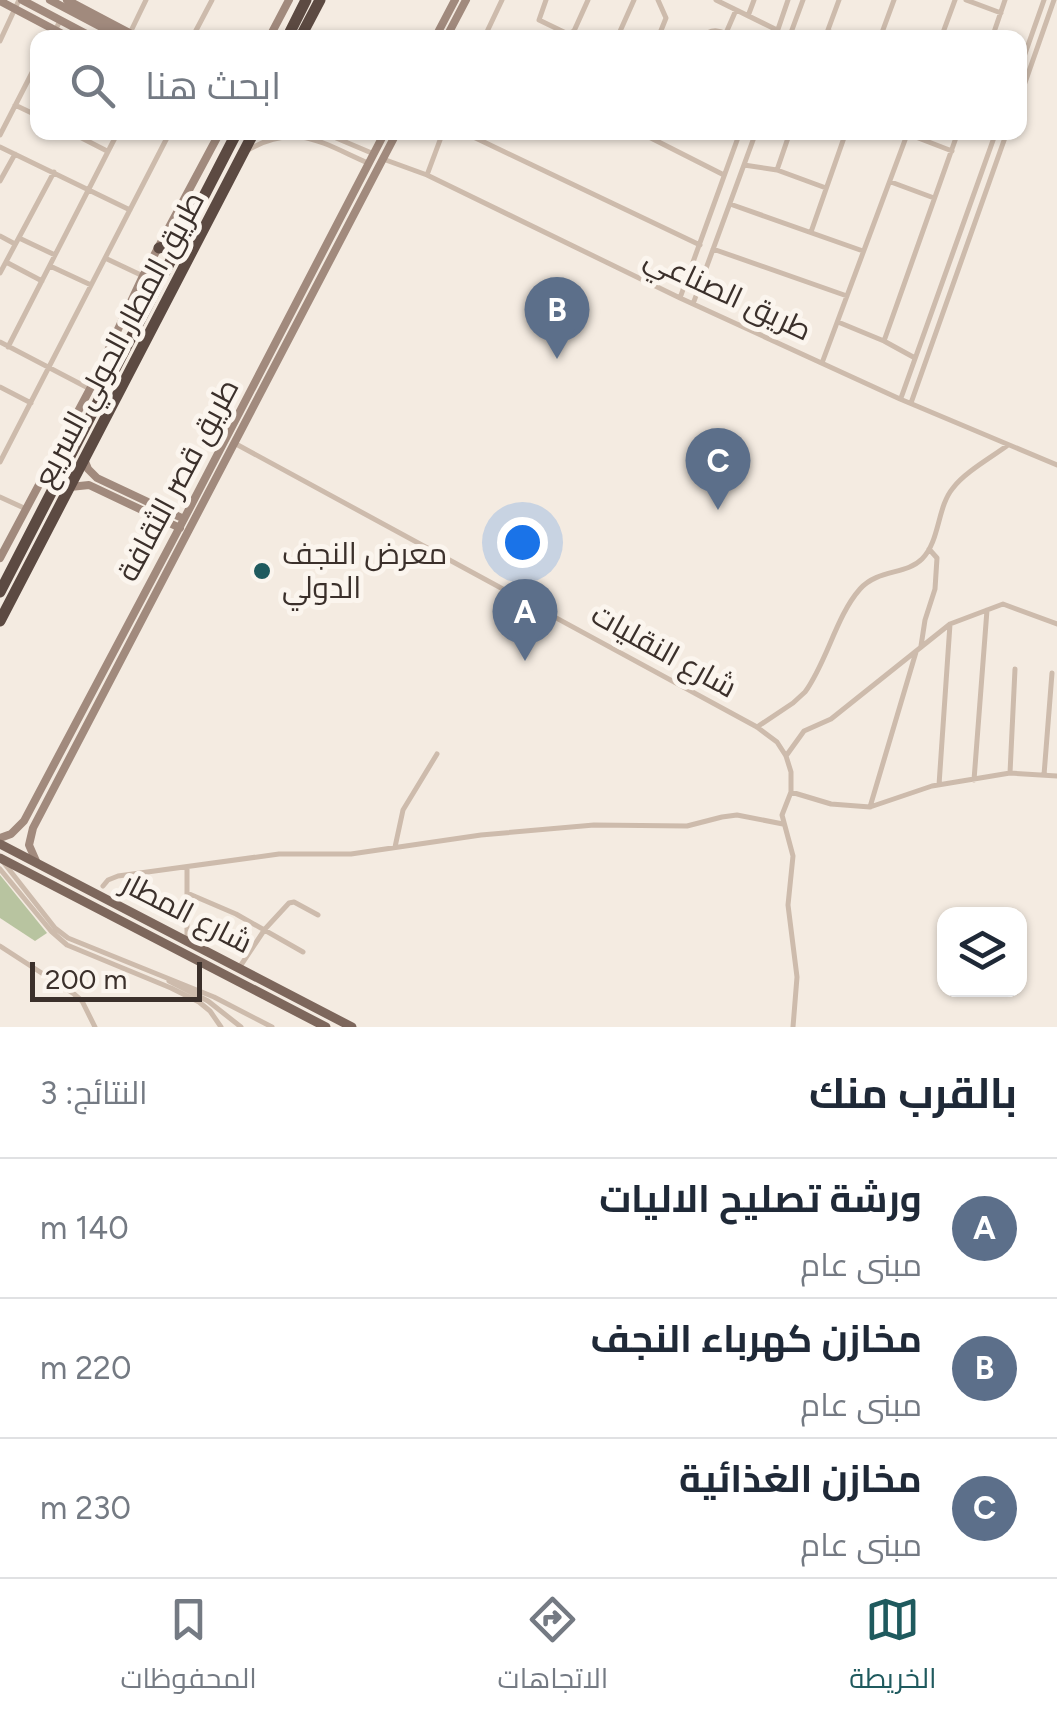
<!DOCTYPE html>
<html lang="ar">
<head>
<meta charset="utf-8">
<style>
  :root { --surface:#fff; --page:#f6f6f7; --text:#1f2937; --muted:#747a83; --line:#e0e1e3; --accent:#1f5a5e }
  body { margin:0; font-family:Figtree,Cairo,sans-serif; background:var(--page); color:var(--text); direction:rtl }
  .controls { position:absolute; right:30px; bottom:30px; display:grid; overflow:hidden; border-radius:20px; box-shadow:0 2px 8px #0004 }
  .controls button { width:90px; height:90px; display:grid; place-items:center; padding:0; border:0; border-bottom:2px solid var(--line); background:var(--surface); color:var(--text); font:50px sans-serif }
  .scale { position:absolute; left:30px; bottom:25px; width:172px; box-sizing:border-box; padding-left:10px; border:5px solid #3b302b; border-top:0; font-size:28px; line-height:35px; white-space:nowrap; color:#3b302b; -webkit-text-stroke:8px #fbf5ee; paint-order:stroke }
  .you { position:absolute; left:522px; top:542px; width:35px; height:35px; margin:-25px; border:8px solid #fff; border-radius:50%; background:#1a73e8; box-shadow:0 0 0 15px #1a73e833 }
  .badge { display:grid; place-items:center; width:65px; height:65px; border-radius:50%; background:var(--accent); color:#fff; font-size:32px; font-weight:700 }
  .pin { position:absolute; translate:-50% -82px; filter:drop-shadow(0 2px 5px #0008) }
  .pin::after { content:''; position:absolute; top:52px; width:35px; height:30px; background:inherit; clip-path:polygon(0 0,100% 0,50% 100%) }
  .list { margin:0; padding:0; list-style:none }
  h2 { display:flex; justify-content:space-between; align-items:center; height:130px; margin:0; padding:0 40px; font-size:42px }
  h2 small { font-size:32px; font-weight:400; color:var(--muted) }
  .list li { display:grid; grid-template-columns:65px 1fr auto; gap:30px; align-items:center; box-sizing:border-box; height:140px; padding:0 40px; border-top:2px solid var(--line) }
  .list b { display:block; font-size:38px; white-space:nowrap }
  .list p { margin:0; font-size:32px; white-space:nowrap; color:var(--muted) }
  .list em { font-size:32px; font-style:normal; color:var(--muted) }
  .icon { flex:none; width:55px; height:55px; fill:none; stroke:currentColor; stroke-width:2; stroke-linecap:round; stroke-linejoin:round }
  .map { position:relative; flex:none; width:1057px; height:1027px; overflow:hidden; direction:ltr }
  .search { position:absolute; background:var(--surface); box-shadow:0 2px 8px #0004; left:30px; right:30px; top:30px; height:110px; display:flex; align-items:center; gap:25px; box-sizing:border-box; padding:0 35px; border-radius:20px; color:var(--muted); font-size:38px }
  .sheet { height:550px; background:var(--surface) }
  nav { display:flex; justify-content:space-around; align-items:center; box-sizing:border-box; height:140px; border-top:2px solid var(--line); background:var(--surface); font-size:28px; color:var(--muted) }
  nav a { display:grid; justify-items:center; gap:5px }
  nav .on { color:var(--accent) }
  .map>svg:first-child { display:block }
  .green { fill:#b8c4a0 }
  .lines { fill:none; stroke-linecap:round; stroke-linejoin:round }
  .street { stroke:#cdbbac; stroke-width:5 }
  .secondary { stroke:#a18a7d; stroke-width:8 }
  .primary { stroke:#7d675c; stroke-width:9 }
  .highway { stroke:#5c4a42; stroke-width:11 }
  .poi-dot { fill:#1f5a5e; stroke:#fbf5ee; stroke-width:4 }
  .labels { text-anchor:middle; stroke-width:10; stroke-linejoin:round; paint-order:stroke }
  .street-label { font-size:30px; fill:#3b302b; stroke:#fbf5ee }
  .poi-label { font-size:30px; fill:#3b302b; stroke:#fbf5ee; text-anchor:start }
</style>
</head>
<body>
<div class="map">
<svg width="1057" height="1027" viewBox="0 0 1057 1027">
  <rect width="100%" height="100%" fill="#f4ebe1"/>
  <path class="green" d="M 0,875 L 47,933 L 35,941 L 0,918 Z"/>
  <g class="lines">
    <path class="street" d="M 546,0 L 539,20 L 568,34 L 574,31 L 588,0
      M 658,0 L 666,18 L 658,38
      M 716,0 L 777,30
      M 966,0 L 1001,13
      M 748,16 L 754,0
      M 828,31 L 846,38
      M 130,33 L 146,0
      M 726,33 L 736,10
      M 51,38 L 60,21
      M 192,38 L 212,0
      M 484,38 L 502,0
      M 617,38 L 634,0
      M 703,38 C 710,27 723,30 732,38
      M 775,38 L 788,0
      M 789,38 L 803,0
      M 825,38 L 839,0
      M 880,38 L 894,0
      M 941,38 L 955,0
      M 992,38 L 1005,0
      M 0,41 L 19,0
      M 1020,68 L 1044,0
      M 1020,97 L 1054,0
      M 15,105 L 38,116
      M 70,132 L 107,151
      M 322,132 L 374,154
      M 463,132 L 700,245
      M 639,132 L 724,175
      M 908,134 L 952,151
      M 0,135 L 38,61
      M 0,147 L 130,210
      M 248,150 C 296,122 322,143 368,163
      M 383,159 L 427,175 L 680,298 L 900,399 L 1057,465
      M 744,165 L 777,170 L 826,188
      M 777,170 L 790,132
      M 427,175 L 443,132
      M 0,181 L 15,154
      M 891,182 L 934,198
      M 730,204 L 863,251
      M 811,232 L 846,132
      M 0,236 L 15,244
      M 19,238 L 55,255
      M 713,249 L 847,296
      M 105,258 L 143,276
      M 6,262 L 42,281
      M 50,266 L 91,285
      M 0,273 L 54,172
      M 680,298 L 740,132
      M 693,304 L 756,132
      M 838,322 L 884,341 L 915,358
      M 884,341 L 958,132
      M 0,342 L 90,389
      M 8,347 L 118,132
      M 822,363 L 908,132
      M 0,387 L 31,403
      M 901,398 L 996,132
      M 911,403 L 1007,132
      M 236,444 L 757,727 L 777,742 L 786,756 L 791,772 L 791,792 L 782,815 L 793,856 L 788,905 L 797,977 L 793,1027
      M 0,462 L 170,132
      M 0,497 L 24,508
      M 921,646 L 925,620 L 935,589 L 937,558 L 929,549
      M 757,727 L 793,703 L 805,692 C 827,662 836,616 860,589 C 878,569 906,575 922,559 C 940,541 937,507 953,488 C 965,472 992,457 1008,445
      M 786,756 L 804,731 L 831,719 L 950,624 L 1003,604 L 1057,624
      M 1010,773 L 1015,669
      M 1044,775 L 1052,673
      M 974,780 L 987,610
      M 939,785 L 950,624
      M 791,792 L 831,804 L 870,807 L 932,786 L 1010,773 L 1057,776
      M 870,807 L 916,652
      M 395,847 L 403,810 L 437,754
      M 4,863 L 55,928 L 68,938 L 214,997 L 272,1027
      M 0,869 L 51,931 L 67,945 L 171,988 L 199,1002 L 210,1011 L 221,1027
      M 103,886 L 108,880 L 118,876 L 279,854 L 351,854 L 481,835 L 594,825 L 687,826 L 722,817 L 737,815 L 783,824
      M 187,893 L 236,914 L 303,952
      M 187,939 L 187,867
      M 0,946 L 74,994 L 82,1001 L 95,1027
      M 239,968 L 265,929 L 289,903 L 294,902 L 318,915
      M 169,981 L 208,1001 L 241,1027"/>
    <path class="secondary" d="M 22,0 L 94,38
      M 50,0 L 122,38
      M 67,0 L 139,38
      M 0,1 L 70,38
      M 269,38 L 289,0
      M 435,38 L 455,0
      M 446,38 L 466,0
      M 84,459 L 88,469 L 97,478 L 184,519
      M 70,487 L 89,485 L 180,528
      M 0,558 L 90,389 L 143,276 L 220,132
      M 0,838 L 11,834 L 24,821 L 184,519 L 385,132
      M 36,861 L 29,845 L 33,828 L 397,132"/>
    <path class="primary" d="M 0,844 L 352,1027
      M 0,858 L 326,1027"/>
    <path class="highway" d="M 287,38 L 306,0
      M 300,38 L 320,0
      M 159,248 L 180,242
      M 0,592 L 237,132
      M 0,621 L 254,132"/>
  </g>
  <circle class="poi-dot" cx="262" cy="571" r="10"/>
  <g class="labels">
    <g class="street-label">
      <text transform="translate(728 294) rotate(25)" y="10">طريق الصناعي</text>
      <text transform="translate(119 339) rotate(-62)" y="10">طريق المطار الحولي السريع</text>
      <text transform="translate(178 480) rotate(-62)" y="10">طريق قصر الثقافة</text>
      <text transform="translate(664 651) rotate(29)" y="10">شارع النقليات</text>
      <text transform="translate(187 913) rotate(27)" y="10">شارع المطار</text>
    </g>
    <g class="poi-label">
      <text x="282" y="564">معرض النجف<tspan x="282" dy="34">الدولي</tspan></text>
    </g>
  </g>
</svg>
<div class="controls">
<button><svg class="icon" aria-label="layers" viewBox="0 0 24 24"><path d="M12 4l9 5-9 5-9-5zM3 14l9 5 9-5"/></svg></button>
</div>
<div class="scale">200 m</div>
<div class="you"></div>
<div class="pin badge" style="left:525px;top:661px;background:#5c6f8a">A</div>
<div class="pin badge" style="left:557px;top:359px;background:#5c6f8a">B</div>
<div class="pin badge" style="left:718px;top:510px;background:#5c6f8a">C</div>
<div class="search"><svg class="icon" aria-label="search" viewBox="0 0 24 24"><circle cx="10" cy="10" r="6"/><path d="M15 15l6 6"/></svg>ابحث هنا</div>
</div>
<section class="sheet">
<h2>بالقرب منك<small>النتائج: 3</small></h2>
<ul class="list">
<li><span class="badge" style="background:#5c6f8a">A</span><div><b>ورشة تصليح الاليات</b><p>مبنى عام</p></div><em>140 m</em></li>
<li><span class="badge" style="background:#5c6f8a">B</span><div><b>مخازن كهرباء النجف</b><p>مبنى عام</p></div><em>220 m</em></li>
<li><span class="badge" style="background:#5c6f8a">C</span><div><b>مخازن الغذائية</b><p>مبنى عام</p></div><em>230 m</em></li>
</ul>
</section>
<nav>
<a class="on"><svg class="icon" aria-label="map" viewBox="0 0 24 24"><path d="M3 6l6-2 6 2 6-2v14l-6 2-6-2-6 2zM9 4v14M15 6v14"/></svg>الخريطة</a>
<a><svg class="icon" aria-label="directions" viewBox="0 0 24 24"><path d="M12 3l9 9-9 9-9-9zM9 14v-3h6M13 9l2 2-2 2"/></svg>الاتجاهات</a>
<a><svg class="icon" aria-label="saved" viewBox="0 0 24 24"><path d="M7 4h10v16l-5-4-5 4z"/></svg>المحفوظات</a>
</nav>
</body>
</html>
